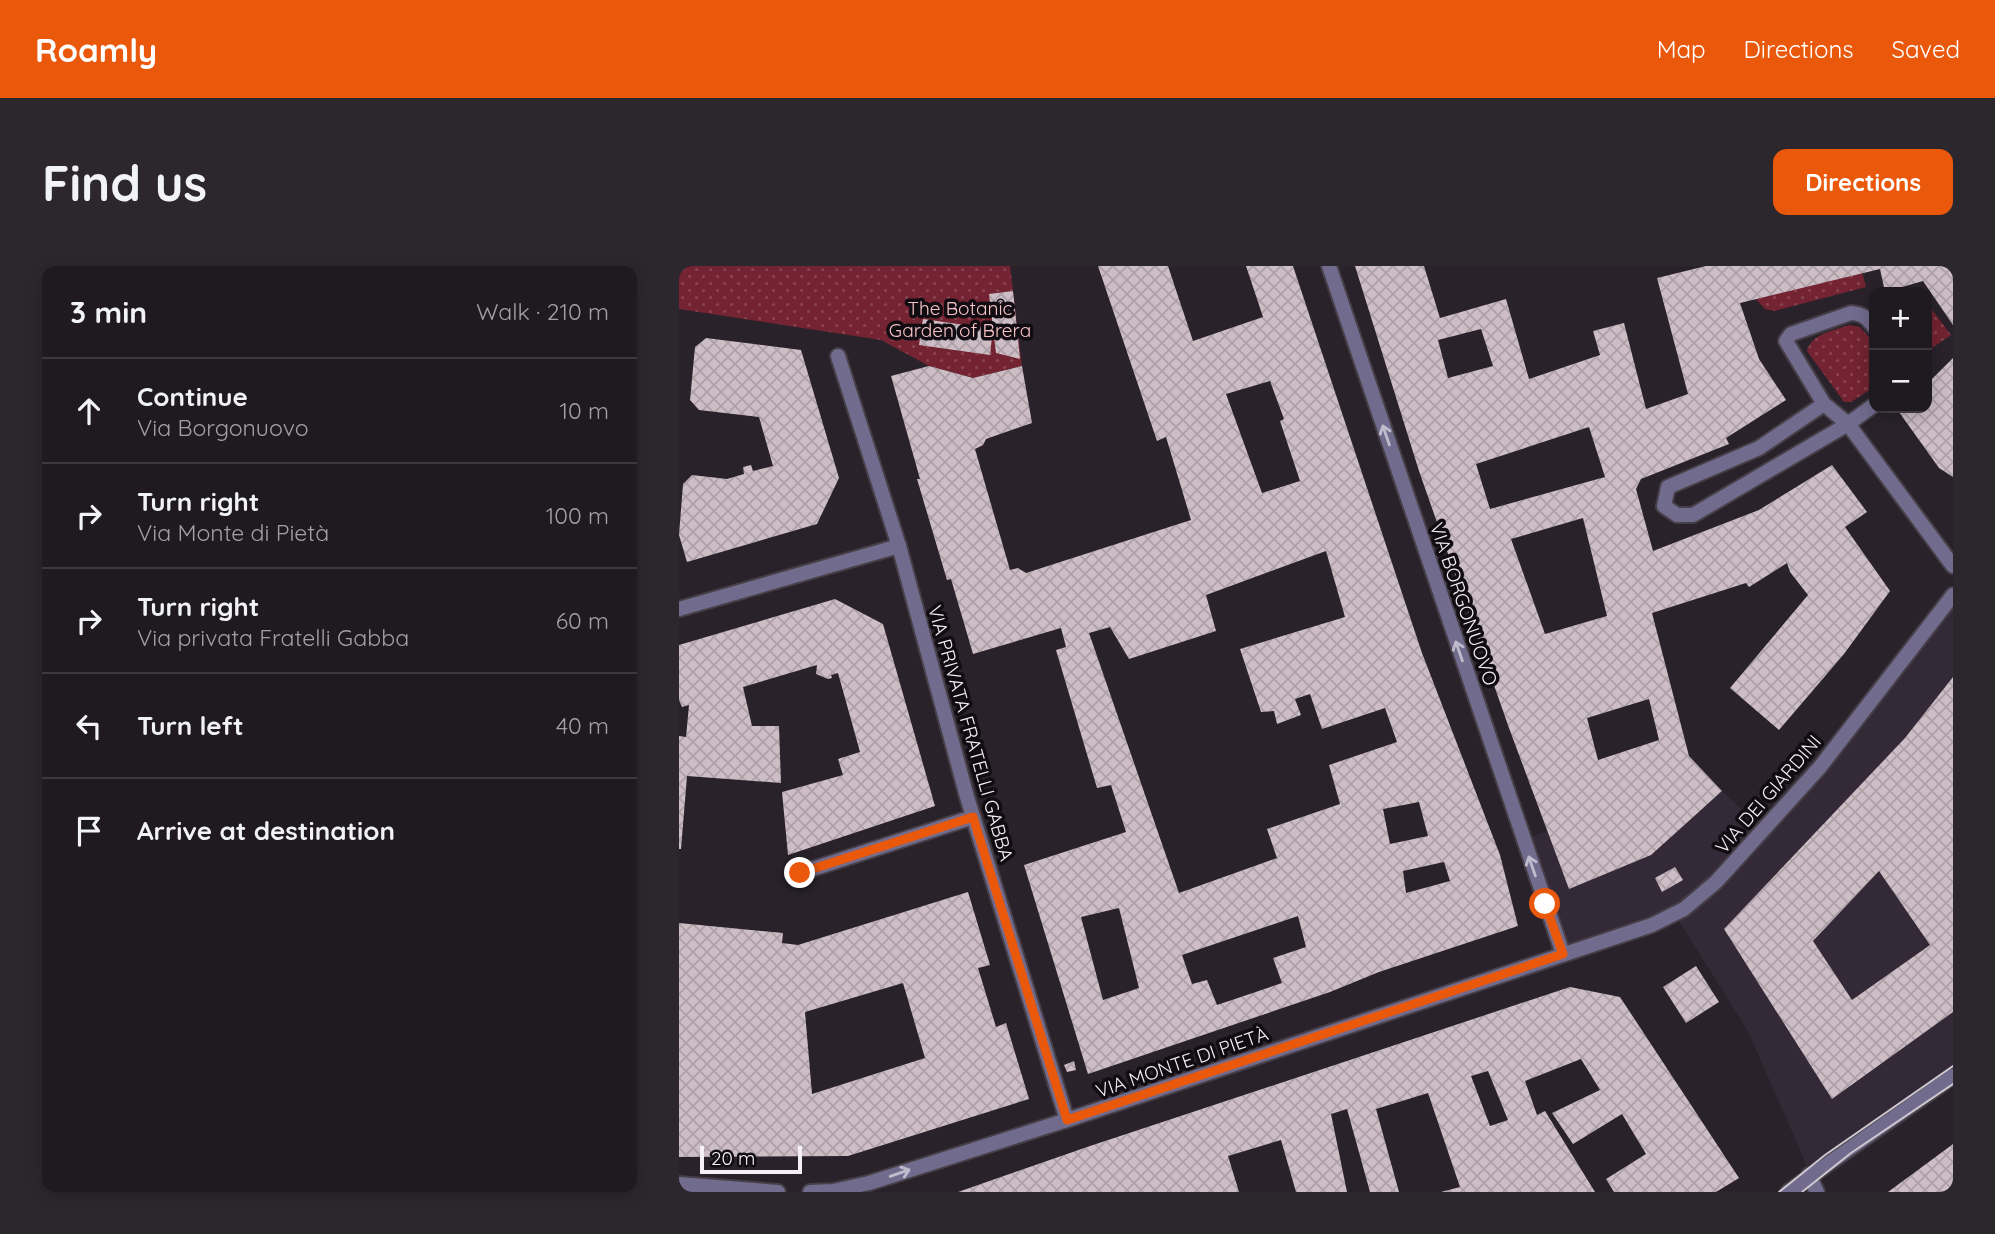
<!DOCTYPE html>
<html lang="en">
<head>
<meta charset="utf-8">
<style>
  :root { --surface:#1f1a20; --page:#2c272d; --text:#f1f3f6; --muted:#a1a1a5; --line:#3c383e; --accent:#ea580c }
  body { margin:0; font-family:Quicksand,sans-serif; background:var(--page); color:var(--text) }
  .controls { position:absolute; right:21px; top:21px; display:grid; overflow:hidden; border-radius:14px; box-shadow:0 4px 18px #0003 }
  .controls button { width:63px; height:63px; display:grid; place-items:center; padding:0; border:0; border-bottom:2px solid var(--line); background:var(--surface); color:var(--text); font:35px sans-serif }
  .scale { position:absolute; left:21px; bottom:18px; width:102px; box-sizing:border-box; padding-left:7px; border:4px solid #f5f0f6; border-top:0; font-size:19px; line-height:24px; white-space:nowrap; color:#f5f0f6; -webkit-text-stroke:5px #100c11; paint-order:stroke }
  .stop { position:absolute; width:21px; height:21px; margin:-16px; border:5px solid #ea580c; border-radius:50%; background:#fff }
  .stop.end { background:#ea580c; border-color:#fff; box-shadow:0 2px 7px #0008 }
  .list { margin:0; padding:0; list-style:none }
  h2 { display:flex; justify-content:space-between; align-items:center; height:91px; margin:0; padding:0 28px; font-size:30px }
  h2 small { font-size:23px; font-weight:400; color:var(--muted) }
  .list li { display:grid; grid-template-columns:46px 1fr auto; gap:21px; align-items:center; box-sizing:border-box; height:105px; padding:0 28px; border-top:2px solid var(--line) }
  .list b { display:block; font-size:26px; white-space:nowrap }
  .list p { margin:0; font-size:23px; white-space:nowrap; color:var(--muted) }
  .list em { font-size:23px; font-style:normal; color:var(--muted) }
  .icon { flex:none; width:38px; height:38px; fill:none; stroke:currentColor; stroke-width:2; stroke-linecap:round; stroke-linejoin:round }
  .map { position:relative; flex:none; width:1274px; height:926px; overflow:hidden; border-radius:14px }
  header { display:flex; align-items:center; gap:42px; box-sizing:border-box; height:98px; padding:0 35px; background:var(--accent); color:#fff }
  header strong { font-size:33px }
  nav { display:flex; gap:38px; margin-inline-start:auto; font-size:24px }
  .intro { display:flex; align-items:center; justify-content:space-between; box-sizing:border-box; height:168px; padding:0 42px }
  h1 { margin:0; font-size:49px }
  .button { padding:18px 32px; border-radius:14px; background:var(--accent); color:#fff; font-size:24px; font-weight:700 }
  main { display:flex; gap:42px; padding:0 42px }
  aside { flex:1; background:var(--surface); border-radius:14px; box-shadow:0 4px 18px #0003 }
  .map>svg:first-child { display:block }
  .built { fill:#342937 }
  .grass { fill:url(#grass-dots) }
  .building { fill:url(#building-cross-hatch); fill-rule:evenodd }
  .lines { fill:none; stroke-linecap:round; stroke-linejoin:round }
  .lane-casing { stroke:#463f47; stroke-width:18 }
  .street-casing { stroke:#463f47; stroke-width:18 }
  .lane { stroke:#716c8e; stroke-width:14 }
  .street { stroke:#716c8e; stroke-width:14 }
  .tram { stroke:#cdc8ce; stroke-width:2 }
  .oneway { stroke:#c0bbcc }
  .route { stroke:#ea580c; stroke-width:9 }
  .labels { text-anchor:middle; stroke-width:7; stroke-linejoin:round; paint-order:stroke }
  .park-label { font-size:19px; fill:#f6c3c6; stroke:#100c11 }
  .street-label { font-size:19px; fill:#f5f0f6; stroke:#100c11 }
</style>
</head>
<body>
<header>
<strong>Roamly</strong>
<nav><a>Map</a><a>Directions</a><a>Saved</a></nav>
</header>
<div class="intro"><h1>Find us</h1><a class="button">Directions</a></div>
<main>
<aside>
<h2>3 min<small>Walk · 210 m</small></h2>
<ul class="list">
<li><svg class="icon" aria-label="ahead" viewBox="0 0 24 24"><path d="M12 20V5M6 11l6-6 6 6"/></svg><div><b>Continue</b><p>Via Borgonuovo</p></div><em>10 m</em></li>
<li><svg class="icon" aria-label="right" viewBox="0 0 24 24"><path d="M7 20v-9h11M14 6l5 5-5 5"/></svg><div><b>Turn right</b><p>Via Monte di Pietà</p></div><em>100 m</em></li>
<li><svg class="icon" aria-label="right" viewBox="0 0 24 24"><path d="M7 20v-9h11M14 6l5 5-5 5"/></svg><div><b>Turn right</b><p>Via privata Fratelli Gabba</p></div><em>60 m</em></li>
<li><svg class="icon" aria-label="left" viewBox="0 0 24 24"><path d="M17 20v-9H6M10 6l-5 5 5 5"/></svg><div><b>Turn left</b></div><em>40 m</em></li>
<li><svg class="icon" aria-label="arrive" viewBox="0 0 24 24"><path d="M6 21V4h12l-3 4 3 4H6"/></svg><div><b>Arrive at destination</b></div></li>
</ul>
</aside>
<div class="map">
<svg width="1274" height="926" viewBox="0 0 1274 926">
  <defs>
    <pattern id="grass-dots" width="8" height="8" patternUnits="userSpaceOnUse" patternTransform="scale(1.75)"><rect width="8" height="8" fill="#732331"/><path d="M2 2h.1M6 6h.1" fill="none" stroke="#88434f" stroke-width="1.8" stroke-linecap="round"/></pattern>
    <pattern id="building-cross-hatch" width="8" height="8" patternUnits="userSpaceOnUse" patternTransform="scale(1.75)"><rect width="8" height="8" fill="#cdbec5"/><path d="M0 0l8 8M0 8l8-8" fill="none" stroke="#aca0a6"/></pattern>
  </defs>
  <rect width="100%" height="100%" fill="#29222b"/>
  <path class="built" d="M 1274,322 L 1274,807 L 1131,907 L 1069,765 L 995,647 L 884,686 L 848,572 L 891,557 L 1043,525 L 1082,561 L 1138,499 Z"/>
  <path class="grass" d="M 0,0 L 331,0 L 343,100 L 294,112 L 250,100 L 202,74 L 0,43 Z
    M 1183,6 L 1187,21 L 1095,45 L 1086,43 L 1077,33 Z
    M 1248,37 L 1272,69 L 1250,84 L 1248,81 Z
    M 1170,59 L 1181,61 L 1195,77 L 1195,121 L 1172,136 L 1165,136 L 1128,85 C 1133,67 1154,65 1170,59 Z"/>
  <path class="building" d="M 419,0 L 489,0 L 514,75 L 584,51 L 567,0 L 614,0 L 743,387 L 821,589 L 839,660 L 700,706 L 651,726 L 409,808 L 345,599 L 447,566 L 432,519 L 418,522 L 377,384 L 387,381 L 382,362 L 294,388 L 272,313 L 268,314 L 238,213 L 241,213 L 212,110 L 250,100 L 294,112 L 343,100 L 353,157 L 307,173 L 304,179 L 296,183 L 331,304 L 339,302 L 347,307 L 512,254 L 487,171 L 478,175 ZM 591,115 L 605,153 L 601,155 L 621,215 L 583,227 L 547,128 ZM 647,285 L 666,351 L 561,383 L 582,446 L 595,445 L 598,458 L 622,449 L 616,433 L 631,428 L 643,463 L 706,442 L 718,476 L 650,499 L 661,538 L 588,563 L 598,592 L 500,627 L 410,367 L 431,361 L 450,393 L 537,365 L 527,329 ZM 740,536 L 749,570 L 711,578 L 704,543 ZM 765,596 L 771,615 L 727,627 L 724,605 ZM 440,642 L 460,722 L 424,734 L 402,651 ZM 619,650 L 627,681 L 594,692 L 603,717 L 538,739 L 528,714 L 513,718 L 503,689 Z
    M 676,0 L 745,0 L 761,52 L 827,33 L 850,113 L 921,89 L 914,65 L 945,57 L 967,143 L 1009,128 L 978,12 L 1027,0 L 1274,0 L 1274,59 L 1244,15 L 1206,26 L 1201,3 L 1061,37 L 1080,93 L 1107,134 L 1047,172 L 1050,178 L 962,213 L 957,223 L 974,285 L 1080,244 L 1153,199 L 1188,246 L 1166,261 L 1211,325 L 1165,388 L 1100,464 L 1051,422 L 1129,329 L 1111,306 L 1108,297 L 1070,321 L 1067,317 L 973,347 L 1010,490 L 1043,525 L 972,589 L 890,623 L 830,462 L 740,205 ZM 802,63 L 814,100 L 769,112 L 759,74 ZM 910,161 L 926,211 L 811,243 L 797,198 ZM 904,252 L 928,350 L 866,368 L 832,273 ZM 970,433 L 980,474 L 919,494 L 908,452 Z
    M 334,25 L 341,93 L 317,87 L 314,63 L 311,89 L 240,79 L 244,53 L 314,63 L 310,28 Z
    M 27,72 L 122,84 L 160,212 L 138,258 L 8,296 L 0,269 L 4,218 L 13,209 L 48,213 L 65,208 L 64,201 L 72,199 L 74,205 L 94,200 L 80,151 L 20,144 L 11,134 L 16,81 Z
    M 1274,92 L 1274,211 L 1260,202 L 1220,146 L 1224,142 L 1248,142 L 1248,118 Z
    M 156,333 L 204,358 L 256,540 L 109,589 L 103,526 L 164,509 L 159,493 L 181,486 L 159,407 L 152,409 L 153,412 L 149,413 L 137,408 L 138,399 L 64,421 L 73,460 L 100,460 L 102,517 L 8,510 L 2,583 L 0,583 L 0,470 L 7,471 L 10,439 L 3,441 L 0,434 L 0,379 Z
    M 1274,411 L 1274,746 L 1153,833 L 1045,663 L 1226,472 ZM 1200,605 L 1251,679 L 1173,734 L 1134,675 Z
    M 996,601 L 1004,614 L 983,626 L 976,612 Z
    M 289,626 L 311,699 L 299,702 L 317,761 L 327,757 L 350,833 L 169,890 L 0,891 L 0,657 L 104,667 L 103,677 L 119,679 ZM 224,717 L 246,792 L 133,828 L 126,746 Z
    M 1017,700 L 1040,736 L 1007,757 L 984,721 Z
    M 891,721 L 941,731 L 1060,912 L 1037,926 L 935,926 L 927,913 L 967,888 L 943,848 L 894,878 L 873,847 L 921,824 L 902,793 L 846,815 L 858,849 L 866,845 L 916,926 L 762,926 L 781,921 L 749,827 L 697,843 L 720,926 L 691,926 L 668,843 L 652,848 L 668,926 L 617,926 L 602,874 L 549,890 L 560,926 L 279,926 L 411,880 ZM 809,805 L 829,854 L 811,860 L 792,810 Z
    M 395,795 L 397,804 L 388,806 L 385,799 Z
    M 1274,878 L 1274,926 L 1209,926 L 1266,884 Z"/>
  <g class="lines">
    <defs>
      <path id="lane" d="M 1195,61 C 1188,52 1185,48 1172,47 L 1112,68 L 1107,75 L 1145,138 L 1169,158 L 1274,300
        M 1145,138 L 1080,182 L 989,221 L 985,240 L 998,249 L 1014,249 L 1169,158 L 1195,139
        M 0,343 L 220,280
        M 121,607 L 294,551"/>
      <path id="street" d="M 650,0 L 884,688
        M 159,90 L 220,280 L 288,531 L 388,854
        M 1130,909 L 1138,926
        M 0,918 L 99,926
        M 131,926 L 154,925 L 190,917 L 388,854 L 973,659 L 1005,643 L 1037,616 L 1141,501 L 1274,329
        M 1109,926 L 1274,810"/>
    </defs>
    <use href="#lane" class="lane-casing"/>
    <use href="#street" class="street-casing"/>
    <use href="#lane" class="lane"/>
    <use href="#street" class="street"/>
    <path class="tram" d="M 1100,926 L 1146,889 L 1274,800
      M 1123,926 L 1172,887 L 1274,818"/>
  </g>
  <defs><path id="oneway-shaft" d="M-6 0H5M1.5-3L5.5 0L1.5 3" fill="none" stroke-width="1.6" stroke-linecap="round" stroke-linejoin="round" transform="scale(1.75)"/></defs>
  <g class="oneway">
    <use href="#oneway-shaft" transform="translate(707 169) rotate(-109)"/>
    <use href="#oneway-shaft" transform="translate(780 385) rotate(-109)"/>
    <use href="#oneway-shaft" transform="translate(853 600) rotate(-109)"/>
    <use href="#oneway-shaft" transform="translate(221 907) rotate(-19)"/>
  </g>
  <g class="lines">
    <path class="route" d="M 121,607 L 294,551 L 388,854 L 884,688 L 866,638"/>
  </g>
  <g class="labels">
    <g class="park-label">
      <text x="281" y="49">The Botanic<tspan x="281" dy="22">Garden of Brera</tspan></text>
    </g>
    <g class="street-label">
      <text transform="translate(785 338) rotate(71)" y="7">VIA BORGONUOVO</text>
      <text transform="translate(292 467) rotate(74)" y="7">VIA PRIVATA FRATELLI GABBA</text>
      <text transform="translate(1089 528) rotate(-49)" y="7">VIA DEI GIARDINI</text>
      <text transform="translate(503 796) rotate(-19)" y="7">VIA MONTE DI PIETÀ</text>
    </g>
  </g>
</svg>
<div class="controls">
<button>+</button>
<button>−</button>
</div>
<div class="scale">20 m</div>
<div class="stop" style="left:866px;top:638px"></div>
<div class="stop end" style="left:121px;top:607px"></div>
</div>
</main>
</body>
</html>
